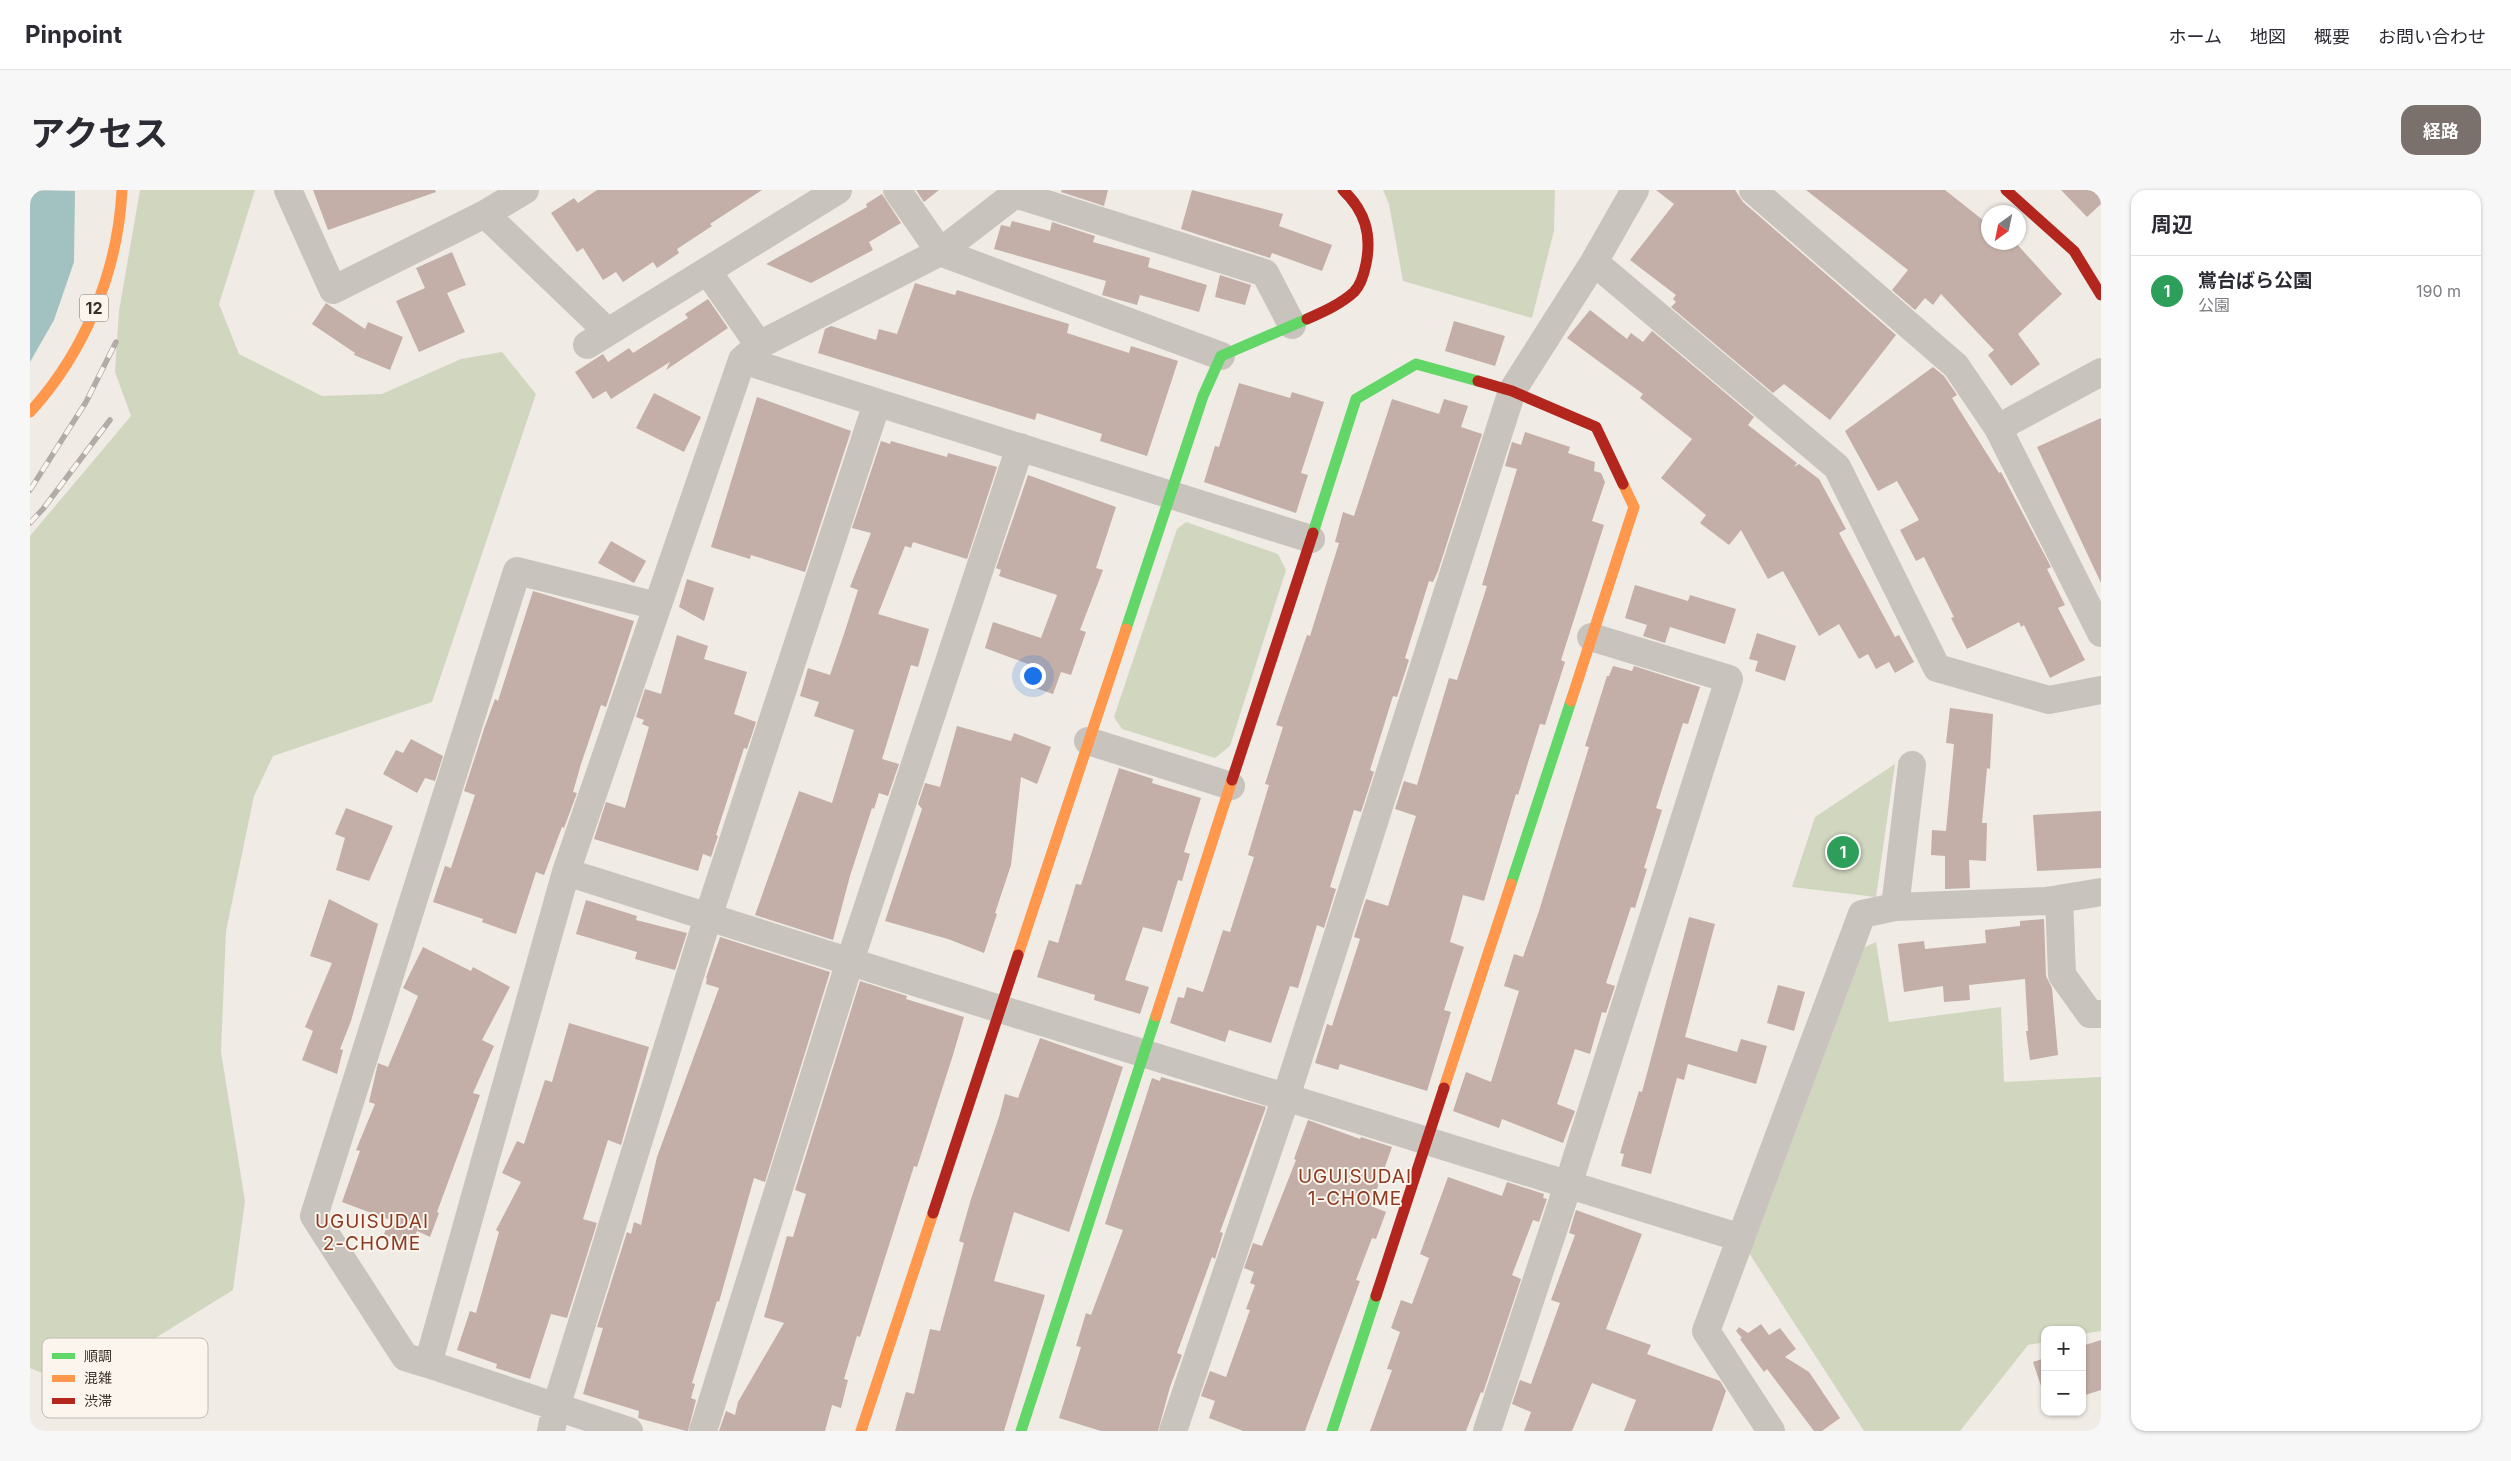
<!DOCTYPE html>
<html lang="ja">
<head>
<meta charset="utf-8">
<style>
  :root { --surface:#fff; --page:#f7f7f7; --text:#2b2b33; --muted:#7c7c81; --line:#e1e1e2; --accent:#7a716c }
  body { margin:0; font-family:Inter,"Noto Sans JP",sans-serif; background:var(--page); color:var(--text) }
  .controls { position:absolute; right:15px; bottom:15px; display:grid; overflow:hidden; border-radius:10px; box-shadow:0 1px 4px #0004 }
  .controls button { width:45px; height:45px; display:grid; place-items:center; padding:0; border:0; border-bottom:1px solid var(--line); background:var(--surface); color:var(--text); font:25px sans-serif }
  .compass { position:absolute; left:1951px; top:15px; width:45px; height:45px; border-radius:50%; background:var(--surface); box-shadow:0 1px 4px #0004; rotate:213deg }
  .you { position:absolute; left:1002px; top:485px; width:18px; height:18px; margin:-12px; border:4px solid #fff; border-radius:50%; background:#1a73e8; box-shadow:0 0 0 8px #1a73e833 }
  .badge { display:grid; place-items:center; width:32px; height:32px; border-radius:50%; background:var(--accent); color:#fff; font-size:16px; font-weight:700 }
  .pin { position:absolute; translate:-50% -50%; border:2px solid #fff; box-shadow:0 1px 5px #0006 }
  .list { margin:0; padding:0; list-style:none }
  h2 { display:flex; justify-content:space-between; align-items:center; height:65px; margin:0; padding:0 20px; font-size:21px }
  h2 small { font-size:16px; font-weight:400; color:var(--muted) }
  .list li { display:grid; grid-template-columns:32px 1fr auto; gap:15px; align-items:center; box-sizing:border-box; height:70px; padding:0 20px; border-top:1px solid var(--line) }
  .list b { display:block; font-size:19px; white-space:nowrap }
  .list p { margin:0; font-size:16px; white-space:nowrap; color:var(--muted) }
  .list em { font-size:16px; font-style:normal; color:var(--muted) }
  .map { position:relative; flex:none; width:2071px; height:1241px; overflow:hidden; border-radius:15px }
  header { display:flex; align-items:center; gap:30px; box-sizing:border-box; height:70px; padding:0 25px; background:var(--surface); border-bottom:1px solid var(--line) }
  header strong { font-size:24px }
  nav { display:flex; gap:28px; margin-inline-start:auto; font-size:18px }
  .intro { display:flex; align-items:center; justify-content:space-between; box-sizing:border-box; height:120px; padding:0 30px }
  h1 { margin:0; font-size:35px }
  .button { padding:12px 22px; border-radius:15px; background:var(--accent); color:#fff; font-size:18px; font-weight:700 }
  main { display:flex; gap:30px; padding:0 30px }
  aside { flex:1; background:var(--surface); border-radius:15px; box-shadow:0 1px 4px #0004 }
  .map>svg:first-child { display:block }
  .green { fill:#d1d6bf }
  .water { fill:#a1c2c1 }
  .building { fill:#c3afa7 }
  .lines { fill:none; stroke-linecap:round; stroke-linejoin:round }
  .street { stroke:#c9c3be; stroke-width:28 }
  .fast { stroke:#63d668; stroke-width:11 }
  .slow { stroke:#ff974d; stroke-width:11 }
  .jam { stroke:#b3261e; stroke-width:11 }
  .rail-casing { stroke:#b1aca8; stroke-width:5.5 }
  .rail { stroke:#fbf5ee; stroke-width:4; stroke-dasharray:11; stroke-linecap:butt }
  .labels { text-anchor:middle; stroke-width:4; stroke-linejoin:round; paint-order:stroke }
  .shield { fill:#fbf5ee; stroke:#756b66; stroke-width:1 }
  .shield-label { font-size:16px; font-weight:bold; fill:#3b302b }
  .neighbourhood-label { font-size:19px; letter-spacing:1px; fill:#8c3b22; stroke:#fbf5ee }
  .key { fill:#fbf5ee; stroke:#c1bab4; stroke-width:1 }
  .key-label { font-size:14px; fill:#3b302b }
</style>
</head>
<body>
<header>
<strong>Pinpoint</strong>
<nav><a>ホーム</a><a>地図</a><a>概要</a><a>お問い合わせ</a></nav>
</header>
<div class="intro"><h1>アクセス</h1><a class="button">経路</a></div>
<main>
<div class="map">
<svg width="2071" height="1241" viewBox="0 0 2071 1241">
  <rect width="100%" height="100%" fill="#f0ebe5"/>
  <path class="green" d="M 110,0 L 225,0 L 189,114 L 209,164 L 292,206 L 352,204 L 431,169 L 472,162 L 506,204 L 402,512 L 243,566 L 224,606 L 196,741 L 191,862 L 215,1011 L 203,1100 L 46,1197 L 0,1178 L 0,346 L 101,226 L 85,182 L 89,121 Z
    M 1353,0 L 1525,0 L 1524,41 L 1502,128 L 1373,91 L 1359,14 Z
    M 1156,332 L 1248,364 L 1256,380 L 1200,556 L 1185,568 L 1092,539 L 1084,527 L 1147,339 Z
    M 1865,574 L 1846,707 L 1762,697 L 1785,627 Z
    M 1846,752 L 1859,832 L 1971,817 L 1974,892 L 2071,887 L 2071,1141 L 2052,1144 L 2052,1140 L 2015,1140 L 2015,1152 L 1998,1155 L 1930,1241 L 1834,1241 L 1719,1063 L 1829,760 Z"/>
  <path class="water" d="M 0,0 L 45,1 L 44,72 L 24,130 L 0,172 Z"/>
  <path class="building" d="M 283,0 L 405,0 L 406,2 L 298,40 Z
    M 567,0 L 732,0 L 680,34 L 682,36 L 647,59 L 649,63 L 627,78 L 623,72 L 593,92 L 586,82 L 573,90 L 553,58 L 547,62 L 521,23 L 544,8 L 548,13 Z
    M 886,0 L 909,0 L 894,12 Z
    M 1032,0 L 1078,0 L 1074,16 L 1031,2 Z
    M 1162,0 L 1253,24 L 1249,36 L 1302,55 L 1292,81 L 1242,63 L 1240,68 L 1151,39 Z
    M 1626,0 L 1705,0 L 1713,12 L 1866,145 L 1800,230 L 1754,194 L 1743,203 L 1641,117 L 1646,112 L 1643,109 L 1646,105 L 1600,70 L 1644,14 Z
    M 1776,0 L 1915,0 L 1958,34 L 1958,52 L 1985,52 L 2032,104 L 1988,144 L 2010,174 L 1981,196 L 1958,165 L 1964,160 L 1911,104 L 1903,115 L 1895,108 L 1885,120 L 1862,100 L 1878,80 Z
    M 2031,0 L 2071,0 L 2071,14 L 2057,27 Z
    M 852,4 L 871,33 L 839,52 L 843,60 L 781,93 L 736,74 L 837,17 L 836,14 Z
    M 982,31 L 1020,41 L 1022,32 L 1065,46 L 1063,52 L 1120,68 L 1118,77 L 1177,95 L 1169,122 L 1110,105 L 1107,115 L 1072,105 L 1076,91 L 964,59 L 971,35 L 980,37 Z
    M 422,62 L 436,95 L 417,103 L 435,142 L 389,162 L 366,111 L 395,98 L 386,78 Z
    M 1190,85 L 1221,95 L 1215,115 L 1185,107 Z
    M 885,93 L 925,105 L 927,100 L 1039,134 L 1037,143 L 1099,163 L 1101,156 L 1148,171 L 1117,266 L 1070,251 L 1072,244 L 1007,223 L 1005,230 L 788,163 L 795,139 L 801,136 L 846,150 L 849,139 L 867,144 Z
    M 678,109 L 698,138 L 636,180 L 640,172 L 581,209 L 576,201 L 563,209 L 545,182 L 573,164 L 578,172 L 599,158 L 603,163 L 658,128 L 655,124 Z
    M 296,113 L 335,139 L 338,132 L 373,147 L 360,180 L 324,165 L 325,163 L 282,134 Z
    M 1560,120 L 1597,149 L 1601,143 L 1613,152 L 1622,141 L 1724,227 L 1718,235 L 1767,273 L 1764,277 L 1769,274 L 1789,289 L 1816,339 L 1809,343 L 1865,447 L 1869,445 L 1884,472 L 1865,483 L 1859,472 L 1846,479 L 1838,464 L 1829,469 L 1809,434 L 1789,446 L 1753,381 L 1738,389 L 1711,340 L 1699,355 L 1670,333 L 1676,325 L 1631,288 L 1662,249 L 1610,208 L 1613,204 L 1537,148 Z
    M 1424,131 L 1475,146 L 1465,176 L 1415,161 Z
    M 1903,177 L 1914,186 L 1927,205 L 1922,208 L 1969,283 L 1971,282 L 2021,377 L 2017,379 L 2035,415 L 2028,418 L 2055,470 L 2020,488 L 1994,435 L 1991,437 L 1989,432 L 1937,459 L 1921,428 L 1924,427 L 1894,367 L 1886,371 L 1870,340 L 1889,330 L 1867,291 L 1848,301 L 1815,241 Z
    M 1209,193 L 1260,208 L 1262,202 L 1294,212 L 1271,283 L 1278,285 L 1266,323 L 1174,292 L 1185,256 L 1189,257 Z
    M 624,203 L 671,227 L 654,262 L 606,238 Z
    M 727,207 L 821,241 L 775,382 L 721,365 L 720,369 L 681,357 Z
    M 1362,209 L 1409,224 L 1414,209 L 1438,216 L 1431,237 L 1452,244 L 1408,381 L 1403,392 L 1399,391 L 1375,468 L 1379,470 L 1367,507 L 1363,506 L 1340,580 L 1344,582 L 1331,622 L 1324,620 L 1300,697 L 1306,699 L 1294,738 L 1287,735 L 1268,798 L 1260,796 L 1241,853 L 1199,840 L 1195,852 L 1140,833 L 1148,807 L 1154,808 L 1157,797 L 1173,802 L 1193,740 L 1200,742 L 1224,667 L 1218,665 L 1239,595 L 1235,594 L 1253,537 L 1246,535 L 1277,445 L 1280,446 L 1309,353 L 1305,352 L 1313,322 L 1324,326 Z
    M 2071,228 L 2071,393 L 2007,257 Z
    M 1495,242 L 1540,257 L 1538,263 L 1565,272 L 1564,281 L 1571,283 L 1575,292 L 1562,331 L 1574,335 L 1531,470 L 1535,472 L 1515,535 L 1510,534 L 1488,605 L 1486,604 L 1454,711 L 1433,705 L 1420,752 L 1434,757 L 1414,820 L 1421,822 L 1397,901 L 1310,874 L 1308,880 L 1285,873 L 1297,834 L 1302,836 L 1330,749 L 1324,747 L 1336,709 L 1358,716 L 1386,626 L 1365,619 L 1374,591 L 1387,595 L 1419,488 L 1427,490 L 1457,396 L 1452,395 L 1487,279 L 1475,276 L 1482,252 L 1491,255 Z
    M 851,251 L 860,254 L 861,251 L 917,267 L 918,263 L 967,277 L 937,369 L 883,352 L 881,358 L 875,356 L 848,424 L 899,439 L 888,477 L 881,475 L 852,569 L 869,574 L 858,606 L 849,603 L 844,619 L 842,618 L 820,686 L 803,750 L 725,725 L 769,601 L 802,613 L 824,540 L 784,526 L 789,512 L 770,506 L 778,478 L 800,485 L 814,444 L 828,400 L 820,397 L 841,343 L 822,338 Z
    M 998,285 L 1086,317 L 1066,378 L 1073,380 L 1050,440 L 1056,442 L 1041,485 L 1031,482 L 1023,504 L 994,494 L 1001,475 L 955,458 L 963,432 L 1011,448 L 1027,405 L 969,386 L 971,380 L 966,378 Z
    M 581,351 L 616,371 L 604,393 L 568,373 Z
    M 657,389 L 684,398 L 674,431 L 649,417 Z
    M 1605,395 L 1658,411 L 1660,405 L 1706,419 L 1695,454 L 1640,437 L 1635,453 L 1613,446 L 1617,435 L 1595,428 Z
    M 503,401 L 604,431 L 576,517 L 571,515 L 551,574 L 543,602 L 547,603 L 534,638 L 532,637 L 514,685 L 506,682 L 486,744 L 452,732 L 453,729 L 403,712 L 415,676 L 421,678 L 445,605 L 434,601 L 455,536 L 465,509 L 468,511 Z
    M 1727,443 L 1766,456 L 1755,491 L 1725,481 L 1728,471 L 1719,469 Z
    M 647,445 L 678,456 L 674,469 L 717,482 L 704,524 L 726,532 L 717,559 L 714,558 L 686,645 L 688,646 L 681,667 L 673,664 L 668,681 L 564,649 L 576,612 L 595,618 L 619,537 L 612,534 L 614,530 L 606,527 L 615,499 L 631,504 Z
    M 1583,476 L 1602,481 L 1604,476 L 1670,497 L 1658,534 L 1653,533 L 1626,618 L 1632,620 L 1614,678 L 1617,679 L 1605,718 L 1601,717 L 1576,793 L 1585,796 L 1576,823 L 1572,822 L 1560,864 L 1545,859 L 1527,914 L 1545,921 L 1533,953 L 1472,929 L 1469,938 L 1423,921 L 1436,882 L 1461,892 L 1489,801 L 1474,796 L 1484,764 L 1493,767 L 1509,721 L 1559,557 L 1555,556 L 1577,486 L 1579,486 Z
    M 1920,518 L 1963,524 L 1960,579 L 1957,578 L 1952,633 L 1957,633 L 1956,671 L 1939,670 L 1940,698 L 1915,699 L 1915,666 L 1901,665 L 1902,640 L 1916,641 L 1924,554 L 1916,553 Z
    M 927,536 L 981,551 L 984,543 L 1021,557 L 1007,594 L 991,587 L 981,675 L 965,723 L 967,724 L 954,763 L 918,749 L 855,731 L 892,619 L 888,614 L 895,593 L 910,597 Z
    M 381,549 L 413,566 L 405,591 L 395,588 L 387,603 L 353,584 L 366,560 L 373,563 Z
    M 1089,578 L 1123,589 L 1122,593 L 1171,608 L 1154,662 L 1160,664 L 1152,691 L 1148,690 L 1132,742 L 1113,737 L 1095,790 L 1119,797 L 1110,824 L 1064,810 L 1065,805 L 1007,787 L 1019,750 L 1028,753 L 1046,694 L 1051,695 Z
    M 316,618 L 363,636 L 339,691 L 306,680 L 315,648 L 305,644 Z
    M 2071,621 L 2071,678 L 2007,681 L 2003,625 Z
    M 299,709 L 348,734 L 321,831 L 310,859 L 313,860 L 307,884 L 272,870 L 283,841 L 275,837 L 302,773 L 280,766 Z
    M 556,710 L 607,726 L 606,730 L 657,743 L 645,780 L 605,769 L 607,762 L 546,744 Z
    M 1659,727 L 1685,734 L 1655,847 L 1707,862 L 1711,849 L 1737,856 L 1726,894 L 1658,874 L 1654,890 L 1647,888 L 1621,984 L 1591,976 L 1594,964 L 1590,963 L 1609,901 L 1612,902 Z
    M 2014,729 L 2016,786 L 2022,798 L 2028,865 L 2000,870 L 1996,841 L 1998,841 L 1995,789 L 1939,795 L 1940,810 L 1914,812 L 1913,796 L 1874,802 L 1868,754 L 1894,751 L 1895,759 L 1956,753 L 1955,740 L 1990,736 L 1990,731 Z
    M 690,747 L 800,782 L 735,992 L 724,988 L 689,1112 L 687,1111 L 662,1193 L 665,1194 L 661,1208 L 666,1210 L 658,1241 L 656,1241 L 608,1228 L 609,1221 L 553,1204 L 573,1138 L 567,1137 L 597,1042 L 601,1044 L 604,1032 L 611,1035 L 627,967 L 689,798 L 676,794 L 677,788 L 676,788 Z
    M 393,757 L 441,781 L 443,777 L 480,797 L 452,850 L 464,856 L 443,903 L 450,905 L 407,1022 L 409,1023 L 400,1047 L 387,1041 L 381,1056 L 354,1044 L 360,1030 L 312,1012 L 330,961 L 326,960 L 345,914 L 339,912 L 348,873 L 358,877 L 388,806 L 373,798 Z
    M 830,791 L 877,806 L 876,809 L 934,827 L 923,865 L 887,977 L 884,976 L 830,1147 L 827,1146 L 814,1189 L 818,1190 L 811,1218 L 802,1215 L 795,1241 L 689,1241 L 696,1221 L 705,1225 L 708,1212 L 754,1133 L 734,1127 L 757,1046 L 763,1047 L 776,1004 L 765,1000 Z
    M 1748,795 L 1775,802 L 1764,841 L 1737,833 Z
    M 539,833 L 619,857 L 591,955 L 578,950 L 553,1029 L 567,1033 L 537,1128 L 521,1124 L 500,1189 L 466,1178 L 467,1174 L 427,1160 L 440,1121 L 446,1123 L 469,1042 L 466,1040 L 491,992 L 472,983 L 487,951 L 494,954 L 515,890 L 522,892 Z
    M 1010,848 L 1093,877 L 1039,1042 L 984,1022 L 964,1091 L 1015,1105 L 974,1241 L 865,1241 L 876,1202 L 884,1204 L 900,1139 L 910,1141 L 934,1053 L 929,1051 L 941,1009 L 969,927 L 975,904 L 988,908 Z
    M 1131,887 L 1236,917 L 1190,1042 L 1193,1043 L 1185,1069 L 1182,1067 L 1147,1163 L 1152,1165 L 1140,1197 L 1128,1241 L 1071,1241 L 1029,1228 L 1051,1157 L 1046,1156 L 1056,1123 L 1061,1125 L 1093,1040 L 1075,1034 L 1122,888 L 1130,891 Z
    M 1278,930 L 1330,949 L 1331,947 L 1362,957 L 1341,1016 L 1356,1022 L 1346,1049 L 1342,1048 L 1326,1090 L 1330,1091 L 1275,1241 L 1213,1241 L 1179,1228 L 1185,1211 L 1171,1206 L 1180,1181 L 1196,1187 L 1220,1120 L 1216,1119 L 1225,1095 L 1220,1093 L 1224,1082 L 1214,1078 L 1223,1053 L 1232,1056 L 1266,970 L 1264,969 Z
    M 1418,987 L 1472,1006 L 1477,992 L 1514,1004 L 1513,1008 L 1517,1009 L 1509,1032 L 1503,1030 L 1482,1085 L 1491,1089 L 1453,1203 L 1451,1202 L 1436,1241 L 1340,1241 L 1362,1180 L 1357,1179 L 1370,1142 L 1361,1138 L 1371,1110 L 1382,1114 L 1399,1068 L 1390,1064 Z
    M 1546,1020 L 1612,1044 L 1576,1139 L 1621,1155 L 1617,1164 L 1690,1191 L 1696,1201 L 1682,1241 L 1594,1241 L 1606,1210 L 1562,1193 L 1542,1241 L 1494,1241 L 1501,1222 L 1482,1214 L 1490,1190 L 1501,1194 L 1530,1113 L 1521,1110 L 1545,1045 L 1539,1043 Z
    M 1731,1134 L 1739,1145 L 1750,1138 L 1766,1159 L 1755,1167 L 1779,1182 L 1810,1228 L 1792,1241 L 1784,1241 L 1737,1179 L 1734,1182 L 1710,1149 L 1712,1148 L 1706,1141 L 1709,1137 L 1718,1143 Z
    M 2071,1150 L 2071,1200 L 2052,1206 L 2052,1156 Z
    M 2015,1168 L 2015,1208 L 2003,1172 Z"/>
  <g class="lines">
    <path class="street" d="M 258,0 L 303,100 L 455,24 L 495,0
      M 867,0 L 910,62 L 985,4 L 1235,83 L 1262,135
      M 1723,0 L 1926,176 L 1968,238 L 2071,443
      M 455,24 L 578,142
      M 1564,72 L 1807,277 L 1907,478 L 2019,510 L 2071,500
      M 678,82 L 729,155
      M 557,155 L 808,0
      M 712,170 L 1281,349
      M 1968,238 L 2071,182
      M 1058,551 L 1201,596
      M 536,682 L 970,819 L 1711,1048
      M 2029,709 L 2032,785 L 2060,824 L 2071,824
      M 1865,717 L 2016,711 L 2071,702
      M 398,1174 L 375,1167 L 284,1026 L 487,381 L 627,416
      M 521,1241 L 526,1217 L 678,727 L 847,213
      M 599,1241 L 398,1174 L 536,682 L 712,170 L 729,155 L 910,62 L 1191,166
      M 673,1241 L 820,771 L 990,257
      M 1143,1241 L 1256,907 L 1482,201 L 1564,72 L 1605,0
      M 1457,1241 L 1538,995 L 1699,489 L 1561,447
      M 1741,1241 L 1676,1141 L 1832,724 L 1865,717 L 1882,575"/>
    <path class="fast" d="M 1283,343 L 1326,209 L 1386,174 L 1448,191
      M 1096,439 L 1173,206 L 1191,166 L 1277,129
      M 1481,694 L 1541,511
      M 991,1241 L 1126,826
      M 1302,1241 L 1346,1106"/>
    <path class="slow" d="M 0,222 C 55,162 88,81 92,0
      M 1541,511 L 1604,317 L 1593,294
      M 988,765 L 1096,439
      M 1126,826 L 1202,590
      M 1414,898 L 1481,694
      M 831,1241 L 903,1023"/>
    <path class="jam" d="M 1976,0 L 2044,61 L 2071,105
      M 1277,129 C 1293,122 1311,114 1324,102 C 1331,95 1334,84 1336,74 C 1342,44 1335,21 1313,0
      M 1448,191 L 1482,201 L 1566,237 L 1593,294
      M 1202,590 L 1283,343
      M 903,1023 L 988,765
      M 1346,1106 L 1414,898"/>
    <defs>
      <path id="rail" d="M 0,300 L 56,212 L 86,152
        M 0,333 L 13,319 L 80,230"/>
    </defs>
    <use href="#rail" class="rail-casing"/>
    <use href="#rail" class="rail"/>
  </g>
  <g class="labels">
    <rect class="shield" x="50" y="104.5" width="28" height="27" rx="4"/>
    <g class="shield-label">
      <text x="64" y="124">12</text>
    </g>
    <g class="neighbourhood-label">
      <text x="1325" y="993">UGUISUDAI<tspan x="1325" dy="22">1-CHOME</tspan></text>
      <text x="342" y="1038">UGUISUDAI<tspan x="342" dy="22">2-CHOME</tspan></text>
    </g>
  </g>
  <rect x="12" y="1148" width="166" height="80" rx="8" class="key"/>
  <rect x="22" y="1163" width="23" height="6" fill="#63d668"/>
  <rect x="22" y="1185" width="23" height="7" fill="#ff974d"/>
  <rect x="22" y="1208" width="23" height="6" fill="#b3261e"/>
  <g class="key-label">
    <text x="54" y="1171">順調</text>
    <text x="54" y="1193">混雑</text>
    <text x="54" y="1216">渋滞</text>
  </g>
</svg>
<div class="controls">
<button>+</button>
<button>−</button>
</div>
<svg class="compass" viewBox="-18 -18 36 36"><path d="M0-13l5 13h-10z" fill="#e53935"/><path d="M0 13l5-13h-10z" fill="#7c7c81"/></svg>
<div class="you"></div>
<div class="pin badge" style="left:1813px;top:662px;background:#2e9e5b">1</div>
</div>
<aside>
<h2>周辺<small></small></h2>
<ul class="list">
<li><span class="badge" style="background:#2e9e5b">1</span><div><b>鴬台ばら公園</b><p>公園</p></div><em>190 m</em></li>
</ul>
</aside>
</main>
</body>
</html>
